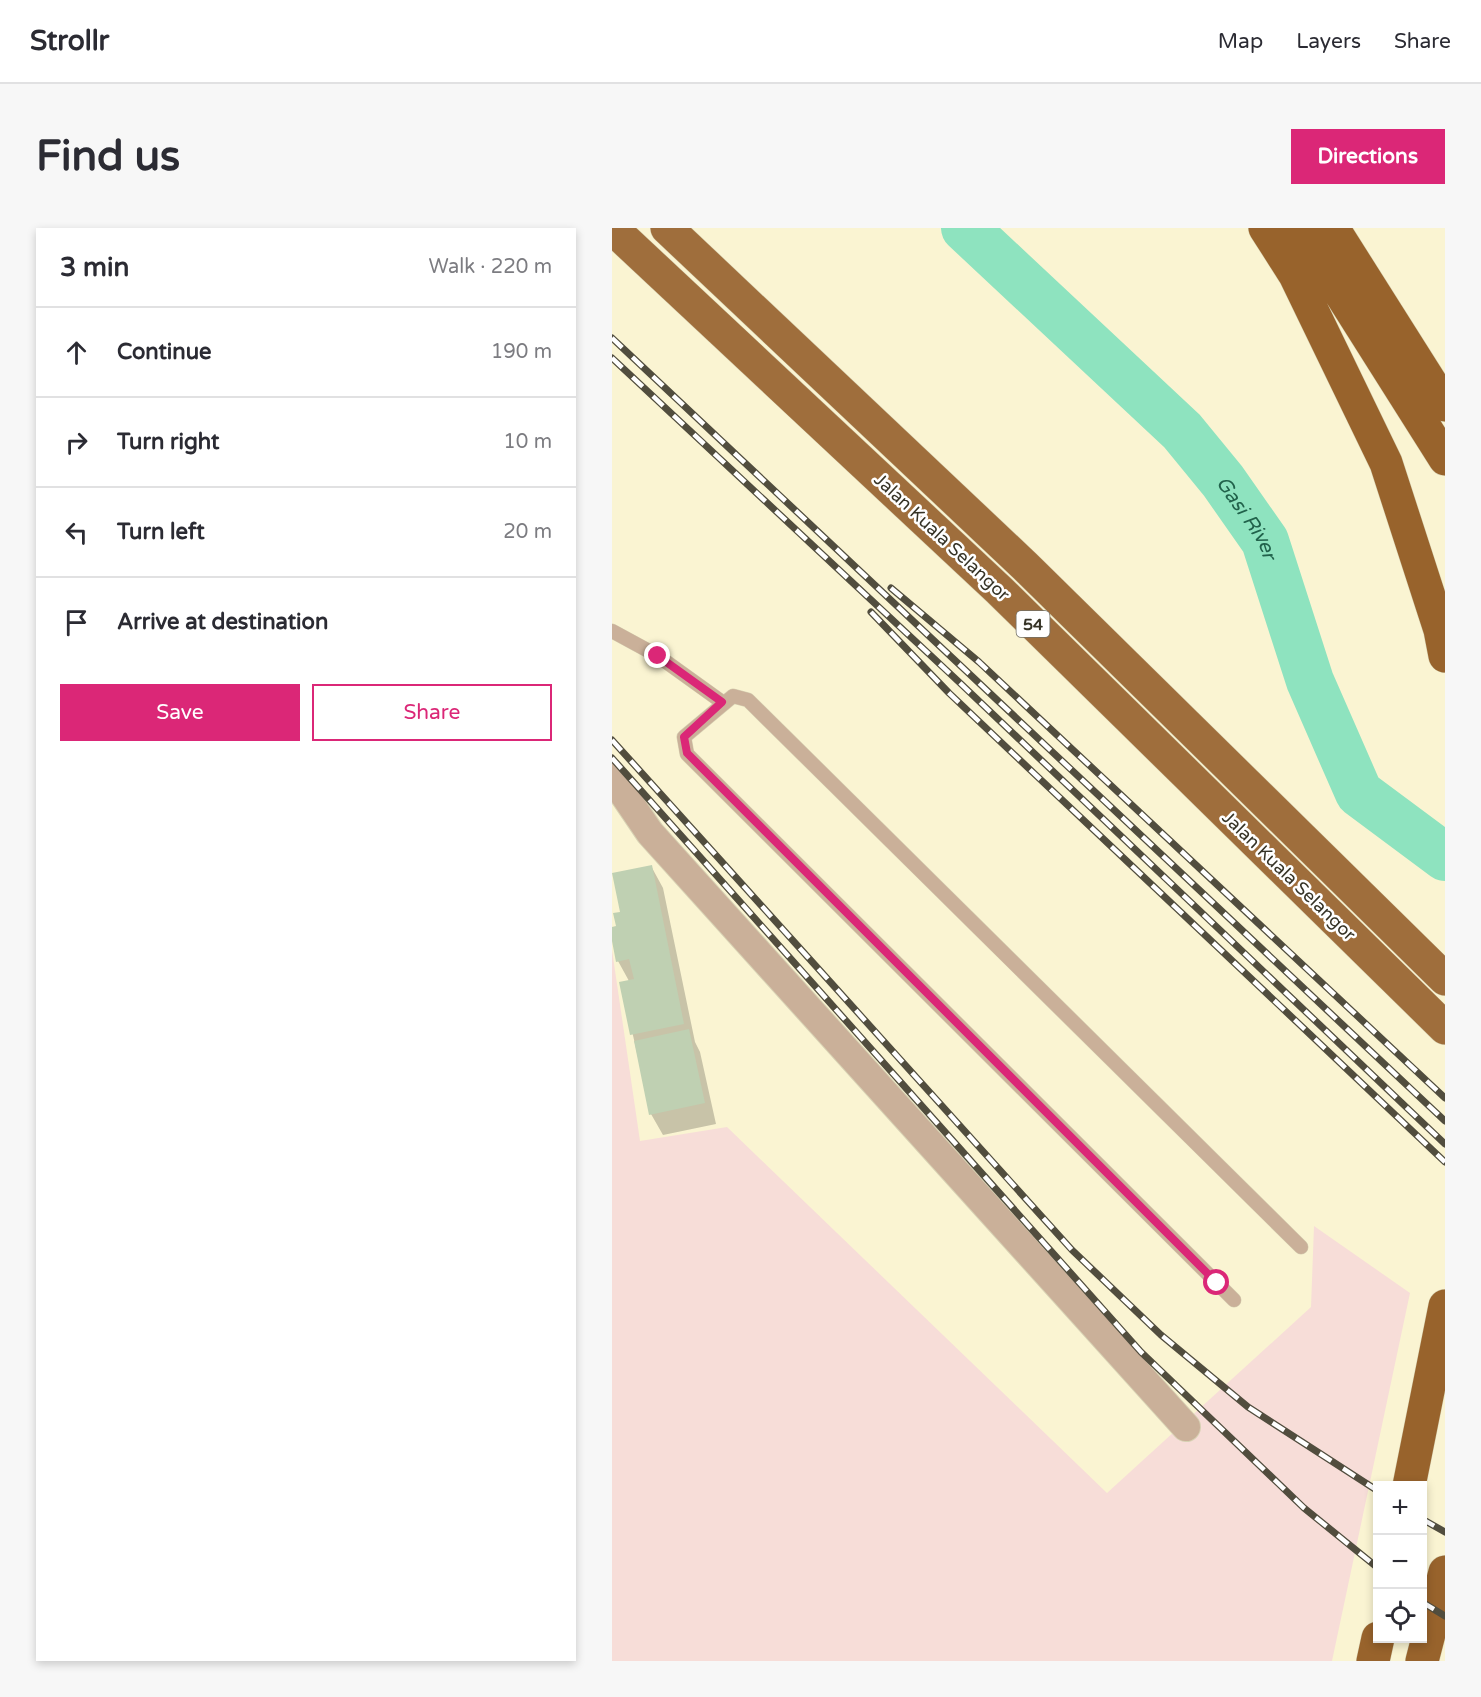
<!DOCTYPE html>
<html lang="en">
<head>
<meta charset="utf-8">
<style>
  :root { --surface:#fff; --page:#f7f7f7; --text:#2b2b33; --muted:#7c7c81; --line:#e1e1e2; --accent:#db2777 }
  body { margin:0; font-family:"Varela Round",sans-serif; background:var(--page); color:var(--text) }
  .controls { position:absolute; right:18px; bottom:18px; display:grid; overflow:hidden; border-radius:0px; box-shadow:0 3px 9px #0003 }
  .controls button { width:54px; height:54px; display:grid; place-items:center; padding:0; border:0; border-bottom:2px solid var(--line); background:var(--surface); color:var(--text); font:30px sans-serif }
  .stop { position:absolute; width:18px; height:18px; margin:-14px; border:4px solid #db2777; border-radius:50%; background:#fff }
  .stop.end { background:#db2777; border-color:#fff; box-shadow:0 2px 6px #0008 }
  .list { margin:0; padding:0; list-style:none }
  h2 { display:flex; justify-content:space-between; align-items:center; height:78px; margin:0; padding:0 24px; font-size:26px }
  h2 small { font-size:20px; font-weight:400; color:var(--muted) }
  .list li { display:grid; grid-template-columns:39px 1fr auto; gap:18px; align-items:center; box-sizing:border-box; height:90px; padding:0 24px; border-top:2px solid var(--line) }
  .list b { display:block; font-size:22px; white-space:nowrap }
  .list em { font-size:20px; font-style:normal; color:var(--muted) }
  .actions { display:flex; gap:12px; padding:18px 24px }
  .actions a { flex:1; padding:14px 0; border:2px solid var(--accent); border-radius:0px; text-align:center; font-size:21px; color:var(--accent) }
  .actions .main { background:var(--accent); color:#fff }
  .icon { flex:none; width:33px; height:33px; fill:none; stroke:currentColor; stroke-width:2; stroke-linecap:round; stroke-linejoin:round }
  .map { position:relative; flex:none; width:833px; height:1433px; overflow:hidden; border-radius:0px }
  header { display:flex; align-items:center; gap:36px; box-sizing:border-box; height:84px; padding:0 30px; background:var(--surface); border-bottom:2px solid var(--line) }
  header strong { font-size:28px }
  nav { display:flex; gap:33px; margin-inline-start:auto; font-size:21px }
  .intro { display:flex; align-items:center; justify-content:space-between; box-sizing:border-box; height:144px; padding:0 36px }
  h1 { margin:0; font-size:42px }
  .button { padding:15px 27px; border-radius:0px; background:var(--accent); color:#fff; font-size:21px; font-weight:700 }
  main { display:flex; gap:36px; padding:0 36px }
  aside { flex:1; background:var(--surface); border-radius:0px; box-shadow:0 3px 9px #0003 }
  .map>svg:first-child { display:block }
  .green { fill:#f7ddd8 }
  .shadow { fill:#0003 }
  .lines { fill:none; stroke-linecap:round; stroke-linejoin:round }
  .stream { stroke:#74ae91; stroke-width:8 }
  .river { stroke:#8ee3bf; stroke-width:48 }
  .building { fill:#bfd0b2 }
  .service-casing { stroke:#d7d1b3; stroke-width:15 }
  .minor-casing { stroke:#d7d1b3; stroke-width:30 }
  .trunk-casing { stroke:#d7d1b3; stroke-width:34 }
  .motorway-casing { stroke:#d7d1b3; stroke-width:34 }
  .service { stroke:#cab099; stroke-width:14 }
  .minor { stroke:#cab099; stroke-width:28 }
  .trunk { stroke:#9f6e3c; stroke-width:33 }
  .motorway { stroke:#98632c; stroke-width:33 }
  .rail-casing { stroke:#514d3e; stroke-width:7 }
  .rail { stroke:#fff; stroke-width:4.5; stroke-dasharray:14; stroke-linecap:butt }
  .route { stroke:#db2777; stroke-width:8 }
  .labels { text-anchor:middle; stroke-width:5; stroke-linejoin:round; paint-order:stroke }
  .shield { fill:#fff; stroke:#727067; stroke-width:1.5 }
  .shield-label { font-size:16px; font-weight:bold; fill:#363326 }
  .street-label { font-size:18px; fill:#363326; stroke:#fff }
  .water-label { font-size:20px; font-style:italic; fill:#21624b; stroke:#fff }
</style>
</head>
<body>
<header>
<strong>Strollr</strong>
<nav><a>Map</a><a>Layers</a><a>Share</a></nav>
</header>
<div class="intro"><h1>Find us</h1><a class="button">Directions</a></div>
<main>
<aside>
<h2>3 min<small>Walk · 220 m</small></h2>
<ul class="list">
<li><svg class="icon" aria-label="ahead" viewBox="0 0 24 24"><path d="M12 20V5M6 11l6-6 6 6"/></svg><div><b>Continue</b></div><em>190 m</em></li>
<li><svg class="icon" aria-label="right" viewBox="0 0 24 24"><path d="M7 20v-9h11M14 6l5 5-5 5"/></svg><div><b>Turn right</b></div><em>10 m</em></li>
<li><svg class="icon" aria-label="left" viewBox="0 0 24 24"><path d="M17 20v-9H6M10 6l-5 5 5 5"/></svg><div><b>Turn left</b></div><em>20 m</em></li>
<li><svg class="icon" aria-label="arrive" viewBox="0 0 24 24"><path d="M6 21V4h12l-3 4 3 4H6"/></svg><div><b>Arrive at destination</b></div></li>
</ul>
<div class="actions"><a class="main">Save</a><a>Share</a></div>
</aside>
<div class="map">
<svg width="833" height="1433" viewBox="0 0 833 1433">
  <rect width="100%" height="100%" fill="#faf4d2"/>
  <path class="green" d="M 0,722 L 28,913 L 115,899 L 495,1265 L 699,1079 L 702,998 L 798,1065 L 720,1433 L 0,1433 Z"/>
  <path class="shadow" d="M 39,638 L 51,660 L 83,814 L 88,824 L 104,896 L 51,907 L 39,886 L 9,755 L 17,753 L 6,733 L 0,706 L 0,701 L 6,700 L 9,685 Z"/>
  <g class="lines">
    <path class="stream" d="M 830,628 L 833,630"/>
    <path class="river" id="s1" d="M 353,0 L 570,203 L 611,253 L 653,313 L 698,453 L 747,565 L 833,629"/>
  </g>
  <path class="building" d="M 40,637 L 72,796 L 18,807 L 7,754 L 22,751 L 17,731 L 4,734 L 0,713 L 0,699 L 4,698 L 1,685 L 8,684 L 0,645 Z
    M 77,801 L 93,875 L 37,887 L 22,813 Z"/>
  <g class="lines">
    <defs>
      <path id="service" d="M 0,403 L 46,428 L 110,474
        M 622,1072 L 75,526 L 72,509 L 121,468 L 136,472 L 689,1019"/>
      <path id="minor" d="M 0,549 L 38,605 L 574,1199"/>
      <path id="trunk" d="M 0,0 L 387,362 L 833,800
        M 55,0 L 413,338 L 833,751"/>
      <path id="motorway" d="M 653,0 L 683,47 L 774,235 L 828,402 L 833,428
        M 687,0 L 833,231
        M 721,0 L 833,177
        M 797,1258 L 833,1078
        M 761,1433 L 766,1410
        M 810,1433 L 833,1344"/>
    </defs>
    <use href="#service" class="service-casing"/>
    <use href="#minor" class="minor-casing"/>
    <use href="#trunk" class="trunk-casing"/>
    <use href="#motorway" class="motorway-casing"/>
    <use href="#service" class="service"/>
    <use href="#minor" class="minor"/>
    <use href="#trunk" class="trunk"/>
    <use href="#motorway" class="motorway"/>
    <defs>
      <path id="rail" d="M 0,110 L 833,893
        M 0,130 L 347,454 L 833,916
        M 279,360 L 367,434 L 833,870
        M 259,384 L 337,465 L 833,934
        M 0,512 L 460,1022 L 549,1107 L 636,1179 L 766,1263
        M 0,530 L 529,1124 L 692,1280 L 766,1340
        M 810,1291 L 833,1304
        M 810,1374 L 833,1388"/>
    </defs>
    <use href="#rail" class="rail-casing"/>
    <use href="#rail" class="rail"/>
  </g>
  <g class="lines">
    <path class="route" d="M 46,428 L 110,474 L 72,509 L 75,525 L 605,1055"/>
  </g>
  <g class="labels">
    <rect class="shield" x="404.5" y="383" width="33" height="26" rx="4.5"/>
    <g class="shield-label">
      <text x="421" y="402">54</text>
    </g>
    <g class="street-label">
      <text transform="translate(330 309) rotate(43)" y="6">Jalan Kuala Selangor</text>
      <text transform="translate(677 648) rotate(44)" y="6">Jalan Kuala Selangor</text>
    </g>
    <g class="water-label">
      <text dy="7" stroke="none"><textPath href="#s1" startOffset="406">Gasi River</textPath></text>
    </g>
  </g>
</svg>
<div class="controls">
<button>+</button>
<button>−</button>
<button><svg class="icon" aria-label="locate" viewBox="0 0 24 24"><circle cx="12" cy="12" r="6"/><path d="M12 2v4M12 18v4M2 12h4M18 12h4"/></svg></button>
</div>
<div class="stop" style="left:605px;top:1055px"></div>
<div class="stop end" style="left:46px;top:428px"></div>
</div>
</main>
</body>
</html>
